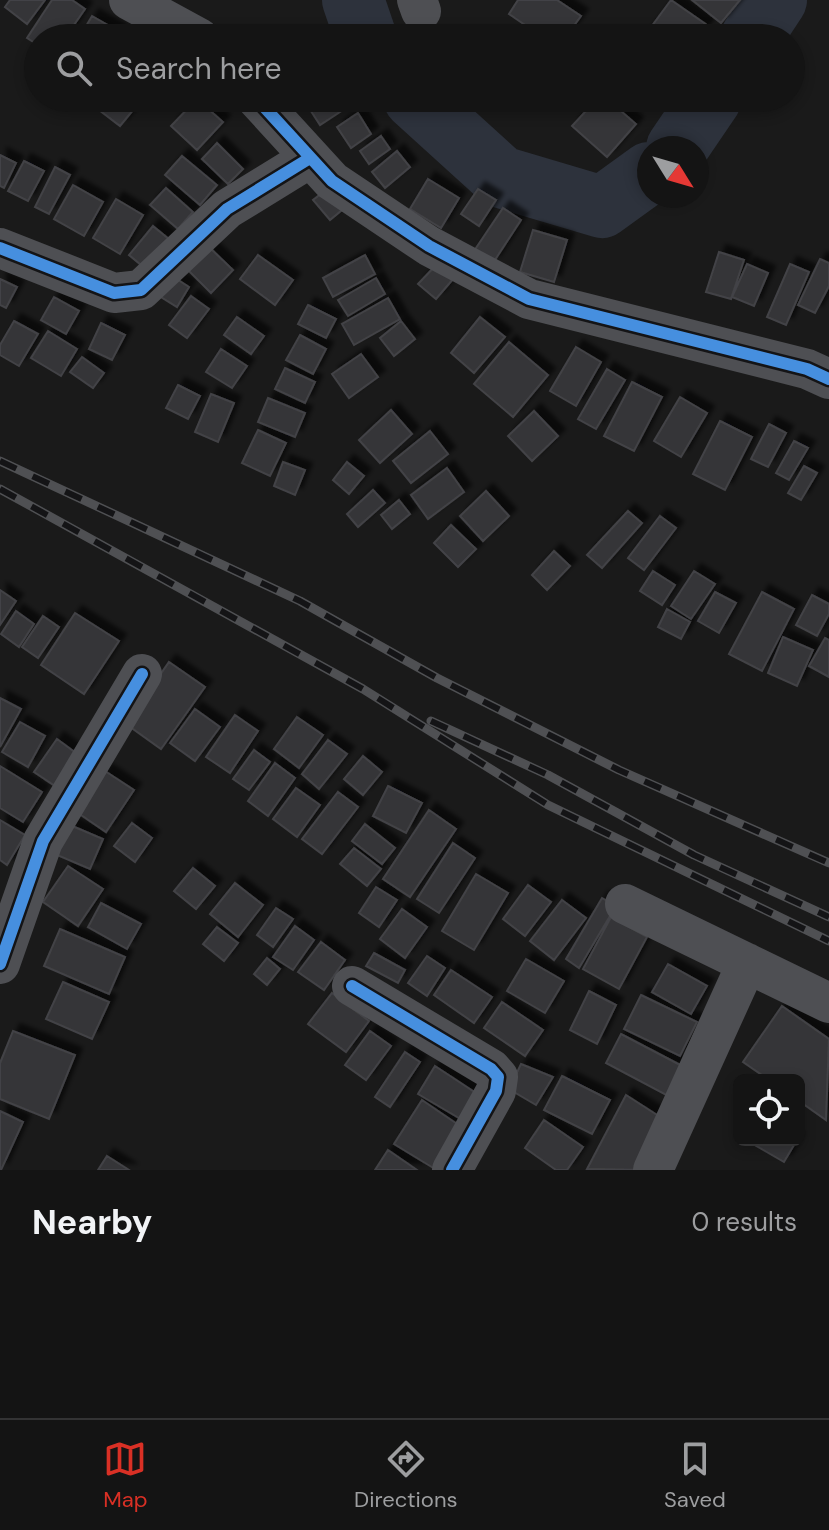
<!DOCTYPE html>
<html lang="en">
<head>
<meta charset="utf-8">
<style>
  :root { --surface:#141414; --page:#1d1d1d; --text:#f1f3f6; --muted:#9d9ea0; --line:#333334; --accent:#d93025 }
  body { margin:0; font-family:"DM Sans",sans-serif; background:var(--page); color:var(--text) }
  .controls { position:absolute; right:24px; bottom:24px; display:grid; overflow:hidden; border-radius:12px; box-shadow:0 4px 12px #0003 }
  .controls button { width:72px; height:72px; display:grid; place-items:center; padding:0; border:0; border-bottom:2px solid var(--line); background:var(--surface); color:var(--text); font:40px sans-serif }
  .compass { position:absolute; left:637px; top:136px; width:72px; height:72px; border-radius:50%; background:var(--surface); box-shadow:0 4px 12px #0003; rotate:127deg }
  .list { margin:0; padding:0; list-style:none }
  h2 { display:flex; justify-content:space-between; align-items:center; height:104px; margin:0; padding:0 32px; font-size:34px }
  h2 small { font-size:26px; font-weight:400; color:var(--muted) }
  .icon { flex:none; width:44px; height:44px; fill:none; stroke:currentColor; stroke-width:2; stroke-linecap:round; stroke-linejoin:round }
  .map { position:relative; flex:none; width:829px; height:1170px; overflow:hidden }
  .search { position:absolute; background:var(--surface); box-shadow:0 4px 12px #0003; left:24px; right:24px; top:24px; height:88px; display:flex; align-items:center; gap:20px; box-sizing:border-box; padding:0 28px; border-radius:44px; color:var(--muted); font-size:30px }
  .sheet { height:248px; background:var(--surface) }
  nav { display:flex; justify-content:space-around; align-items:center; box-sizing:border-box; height:112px; border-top:2px solid var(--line); background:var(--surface); font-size:22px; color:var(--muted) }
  nav a { display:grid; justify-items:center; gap:4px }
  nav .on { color:var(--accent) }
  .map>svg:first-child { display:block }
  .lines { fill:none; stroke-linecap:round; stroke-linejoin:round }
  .river { stroke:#2d323c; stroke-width:62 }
  .building { fill:#363638; stroke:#434346; stroke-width:2; filter:url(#shadow) }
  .minor { stroke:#4e4f53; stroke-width:40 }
  .rail-casing { stroke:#4f5053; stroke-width:9 }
  .rail { stroke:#141416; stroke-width:6; stroke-dasharray:18; stroke-linecap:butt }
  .cycleway-casing { stroke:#141416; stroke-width:17 }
  .cycleway { stroke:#468fdf; stroke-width:12 }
</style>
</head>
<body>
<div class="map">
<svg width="829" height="1170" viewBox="0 0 829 1170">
  <defs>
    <filter id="shadow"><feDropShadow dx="7" dy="-7" stdDeviation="2" flood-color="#0009"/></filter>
  </defs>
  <rect width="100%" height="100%" fill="#1a1a1a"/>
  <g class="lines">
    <path class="river" d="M 353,0 L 366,38
      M 751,38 L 776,0
      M 414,98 L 501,177 L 602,207 L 649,173
      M 677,148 L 711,98"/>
  </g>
  <path class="building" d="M 10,0 L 45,0 L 27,24 L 5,7 Z
    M 52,0 L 72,0 L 85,9 L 65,38 L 38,38 L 38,45 L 27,38 Z
    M 518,0 L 557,0 L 581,16 L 565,38 L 544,38 L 509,14 Z
    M 671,0 L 707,25 L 698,38 L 643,38 Z
    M 692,0 L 740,0 L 721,23 Z
    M 92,16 L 120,32 L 116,38 L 79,38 Z
    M 94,98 L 143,98 L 120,126 L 90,103 Z
    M 324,98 L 339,98 L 346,108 L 320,125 L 309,108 Z
    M 598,98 L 606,98 L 636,124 L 607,157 L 572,126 Z
    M 197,99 L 223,122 L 197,150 L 171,126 Z
    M 358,113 L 371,134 L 351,148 L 337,127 Z
    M 381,136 L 390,149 L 369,164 L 360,151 Z
    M 217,143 L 243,169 L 228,184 L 202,159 Z
    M 397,151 L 410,167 L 385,188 L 372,172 Z
    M 0,155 L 16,163 L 4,188 L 0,186 Z
    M 182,156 L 217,185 L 200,205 L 165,175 Z
    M 24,161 L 44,171 L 28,201 L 8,191 Z
    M 55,167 L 70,175 L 49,214 L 35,207 Z
    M 428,179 L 459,198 L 441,228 L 410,209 Z
    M 73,185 L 103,202 L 84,236 L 54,219 Z
    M 166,188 L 193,212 L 178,229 L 150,205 Z
    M 478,189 L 496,200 L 479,226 L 461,214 Z
    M 326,190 L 342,210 L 330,220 L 313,200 Z
    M 116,199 L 143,215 L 120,254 L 93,238 Z
    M 503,208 L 521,220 L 493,263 L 474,251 Z
    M 153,226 L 176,245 L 152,274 L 129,255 Z
    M 533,230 L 567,240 L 554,282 L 520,272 Z
    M 208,246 L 233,270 L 211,293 L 186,268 Z
    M 719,252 L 744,260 L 731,299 L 706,292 Z
    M 258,255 L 293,280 L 275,305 L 240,279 Z
    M 365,255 L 375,274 L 333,297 L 323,278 Z
    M 820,259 L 829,263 L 829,286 L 815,313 L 798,305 Z
    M 438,263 L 454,278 L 436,299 L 418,284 Z
    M 747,264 L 768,273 L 754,306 L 732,297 Z
    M 790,264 L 809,272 L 786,325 L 767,317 Z
    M 169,274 L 189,287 L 177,307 L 156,294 Z
    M 376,278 L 385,294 L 348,316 L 338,300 Z
    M 0,279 L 17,287 L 6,308 L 0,305 Z
    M 191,296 L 209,309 L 187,338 L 169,325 Z
    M 54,297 L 79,311 L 66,334 L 41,320 Z
    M 388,298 L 400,319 L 354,345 L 342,324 Z
    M 308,305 L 336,319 L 326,338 L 298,324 Z
    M 237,317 L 264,336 L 251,354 L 224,335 Z
    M 480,317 L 505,337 L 474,373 L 451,353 Z
    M 14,321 L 38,334 L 19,366 L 0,355 L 0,345 Z
    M 401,321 L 415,339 L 394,356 L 380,338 Z
    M 101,323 L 125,335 L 112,360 L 89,349 Z
    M 48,331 L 77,349 L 61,376 L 31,358 Z
    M 300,335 L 326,349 L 313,374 L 286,360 Z
    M 509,342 L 548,375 L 513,417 L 474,384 Z
    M 576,347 L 601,362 L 576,406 L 550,391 Z
    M 221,349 L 247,366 L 232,388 L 206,372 Z
    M 361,354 L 378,377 L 349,398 L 332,374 Z
    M 82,357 L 104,373 L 93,388 L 70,372 Z
    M 285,368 L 315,382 L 305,403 L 275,389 Z
    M 607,369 L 625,380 L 596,429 L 578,419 Z
    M 632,382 L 662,397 L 634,451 L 604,436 Z
    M 178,385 L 200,396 L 188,419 L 166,408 Z
    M 211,394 L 234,403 L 218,442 L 195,432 Z
    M 680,397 L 707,413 L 681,457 L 654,441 Z
    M 268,398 L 305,413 L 295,437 L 258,422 Z
    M 391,410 L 412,434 L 380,463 L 359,440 Z
    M 534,411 L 558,436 L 532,461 L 508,436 Z
    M 720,421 L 752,437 L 725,490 L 693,474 Z
    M 769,424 L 786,433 L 768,467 L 751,459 Z
    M 258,430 L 286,443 L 270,476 L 242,463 Z
    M 430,431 L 448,454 L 411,483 L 393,461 Z
    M 794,441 L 808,448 L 789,480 L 776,473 Z
    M 283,462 L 305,470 L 295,495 L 274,486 Z
    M 347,462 L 364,476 L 349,494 L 333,480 Z
    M 804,466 L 817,473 L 801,500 L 788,493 Z
    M 447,468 L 464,492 L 428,519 L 411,495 Z
    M 373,490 L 385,503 L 358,527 L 347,514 Z
    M 486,491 L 509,516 L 483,541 L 460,516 Z
    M 399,500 L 410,514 L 392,529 L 381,515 Z
    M 628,511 L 642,523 L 602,568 L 587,555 Z
    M 660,516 L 676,528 L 644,570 L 628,558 Z
    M 451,525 L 476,549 L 458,567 L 434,543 Z
    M 554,551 L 570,566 L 547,590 L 532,575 Z
    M 653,571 L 675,585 L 662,605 L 640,591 Z
    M 694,571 L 715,584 L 691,619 L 671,606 Z
    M 0,590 L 16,601 L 0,625 Z
    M 715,592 L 736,603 L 719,633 L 698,621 Z
    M 762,592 L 794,609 L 762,671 L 729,654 Z
    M 812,595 L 829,604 L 829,614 L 817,636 L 796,625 Z
    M 667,609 L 690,622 L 681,639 L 658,627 Z
    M 16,611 L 34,624 L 19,647 L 1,634 Z
    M 75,613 L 119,641 L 84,694 L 41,665 Z
    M 43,616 L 59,627 L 38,658 L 22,647 Z
    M 783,637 L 813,650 L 797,686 L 768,673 Z
    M 825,638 L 829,640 L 829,677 L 809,666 Z
    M 169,662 L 205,687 L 161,749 L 126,724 Z
    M 0,698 L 21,709 L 0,747 Z
    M 195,709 L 220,727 L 195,761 L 170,743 Z
    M 235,715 L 258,731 L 230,773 L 206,757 Z
    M 297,717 L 323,735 L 299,768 L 274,749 Z
    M 20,722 L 45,736 L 28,767 L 2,752 Z
    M 57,739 L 80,756 L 58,788 L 34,772 Z
    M 328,740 L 347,754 L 319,789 L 302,774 Z
    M 254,750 L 270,762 L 249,790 L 233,779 Z
    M 363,756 L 382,772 L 363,795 L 344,779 Z
    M 275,763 L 295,778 L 268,816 L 248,801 Z
    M 0,766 L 42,792 L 23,822 L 0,808 Z
    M 105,771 L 134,790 L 106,832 L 78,813 Z
    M 388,786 L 422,803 L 406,833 L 373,816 Z
    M 296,788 L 320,805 L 297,837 L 273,819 Z
    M 338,792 L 358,807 L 322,854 L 302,839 Z
    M 429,810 L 456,829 L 410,897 L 383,879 Z
    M 0,820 L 25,835 L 7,865 L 0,860 Z
    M 132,823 L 152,838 L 135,862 L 114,846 Z
    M 365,824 L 395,848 L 382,864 L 352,841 Z
    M 70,825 L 103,839 L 90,869 L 57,855 Z
    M 453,843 L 475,858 L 439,913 L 417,899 Z
    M 354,848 L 381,869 L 367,886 L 340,864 Z
    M 68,866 L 103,889 L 78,926 L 43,902 Z
    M 193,868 L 215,886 L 196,909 L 174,891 Z
    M 476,874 L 508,893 L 474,950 L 442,931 Z
    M 235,883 L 263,905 L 238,937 L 210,914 Z
    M 528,885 L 551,902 L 525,936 L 503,919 Z
    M 376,887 L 397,900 L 379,927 L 359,913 Z
    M 602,898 L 616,906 L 579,968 L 566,959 Z
    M 562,900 L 586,918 L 554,960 L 530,941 Z
    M 101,903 L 141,924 L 127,949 L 88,927 Z
    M 276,908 L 293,919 L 273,947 L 257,935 Z
    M 402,909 L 427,927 L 405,958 L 380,939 Z
    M 611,917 L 647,937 L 619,989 L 583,969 Z
    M 295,926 L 314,940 L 293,970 L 273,957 Z
    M 217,927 L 238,943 L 224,961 L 203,944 Z
    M 60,929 L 125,957 L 109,994 L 44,966 Z
    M 321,942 L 345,960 L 324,990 L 298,972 Z
    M 374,953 L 405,970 L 398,983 L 366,966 Z
    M 427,956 L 445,968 L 427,996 L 408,983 Z
    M 267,958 L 280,969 L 267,985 L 254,974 Z
    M 526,959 L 564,981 L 545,1013 L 507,991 Z
    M 668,964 L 707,986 L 691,1014 L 652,992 Z
    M 451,970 L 492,997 L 474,1023 L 434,995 Z
    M 63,982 L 109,1002 L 92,1039 L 46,1019 Z
    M 589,991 L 616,1005 L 597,1044 L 570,1030 Z
    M 332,993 L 369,1021 L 346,1052 L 308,1024 Z
    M 641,995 L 697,1022 L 680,1056 L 624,1029 Z
    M 502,1002 L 543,1030 L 525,1056 L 484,1028 Z
    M 782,1006 L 829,1039 L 826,1120 L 799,1101 L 799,1080 L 769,1080 L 743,1062 Z
    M 13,1031 L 75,1055 L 49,1119 L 0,1099 L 0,1063 Z
    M 370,1031 L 391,1046 L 366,1080 L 345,1065 Z
    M 621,1034 L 686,1068 L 670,1097 L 606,1063 Z
    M 405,1052 L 420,1062 L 390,1107 L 375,1097 Z
    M 521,1064 L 553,1077 L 536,1105 L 509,1089 Z
    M 435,1066 L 482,1097 L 464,1121 L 418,1094 Z
    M 562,1076 L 610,1100 L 592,1134 L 544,1110 Z
    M 626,1095 L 665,1120 L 642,1170 L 587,1169 Z
    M 422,1100 L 463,1128 L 435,1169 L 394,1144 Z
    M 0,1111 L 23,1122 L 1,1170 L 0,1170 Z
    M 544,1120 L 583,1147 L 567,1170 L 556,1170 L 525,1148 Z
    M 746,1140 L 797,1140 L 784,1162 Z
    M 388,1150 L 417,1170 L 375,1170 Z
    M 107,1156 L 129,1170 L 98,1170 Z"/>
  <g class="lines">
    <path class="minor" d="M 129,0 L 199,38
      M 417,0 L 421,11
      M 256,98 L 332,181 L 429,246 L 529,299 L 807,369 L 829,379
      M 0,248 L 114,293 L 141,290 L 227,209 L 310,158
      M 625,904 L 829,1003
      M 0,964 L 43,841 L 142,674
      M 352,986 L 491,1069 L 498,1077 L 496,1091 L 452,1170
      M 653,1170 L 747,963"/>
    <defs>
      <path id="rail" d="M 0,461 L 300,601 L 437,678 L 619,770 L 829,863
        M 0,489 L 363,689 L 548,805 L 829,941
        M 431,721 L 548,775 L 694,855 L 829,917"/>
    </defs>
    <use href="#rail" class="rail-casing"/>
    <use href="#rail" class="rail"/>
    <defs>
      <path id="cycleway" d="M 256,98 L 332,181 L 429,246 L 529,299 L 807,369 L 829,379
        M 0,248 L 114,293 L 141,290 L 227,209 L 310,158
        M 0,964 L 43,841 L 142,674
        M 352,986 L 491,1069 L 498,1077 L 496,1091 L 452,1170"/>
    </defs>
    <use href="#cycleway" class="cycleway-casing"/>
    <use href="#cycleway" class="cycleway"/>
  </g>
</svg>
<div class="controls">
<button><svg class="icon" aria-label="locate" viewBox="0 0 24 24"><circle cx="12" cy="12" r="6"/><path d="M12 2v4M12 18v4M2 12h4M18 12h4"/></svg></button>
</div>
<svg class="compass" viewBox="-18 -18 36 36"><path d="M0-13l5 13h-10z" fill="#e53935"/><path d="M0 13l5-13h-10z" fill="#9d9ea0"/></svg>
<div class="search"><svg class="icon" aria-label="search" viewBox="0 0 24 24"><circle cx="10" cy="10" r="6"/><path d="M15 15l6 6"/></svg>Search here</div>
</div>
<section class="sheet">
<h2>Nearby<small>0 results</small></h2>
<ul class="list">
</ul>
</section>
<nav>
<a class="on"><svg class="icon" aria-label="map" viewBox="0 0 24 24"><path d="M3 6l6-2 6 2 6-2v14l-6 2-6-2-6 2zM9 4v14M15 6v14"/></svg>Map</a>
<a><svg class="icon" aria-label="directions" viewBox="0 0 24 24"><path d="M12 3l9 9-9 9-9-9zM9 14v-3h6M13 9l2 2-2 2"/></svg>Directions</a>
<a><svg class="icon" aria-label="saved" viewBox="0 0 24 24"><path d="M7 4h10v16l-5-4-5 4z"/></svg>Saved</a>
</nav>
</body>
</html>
